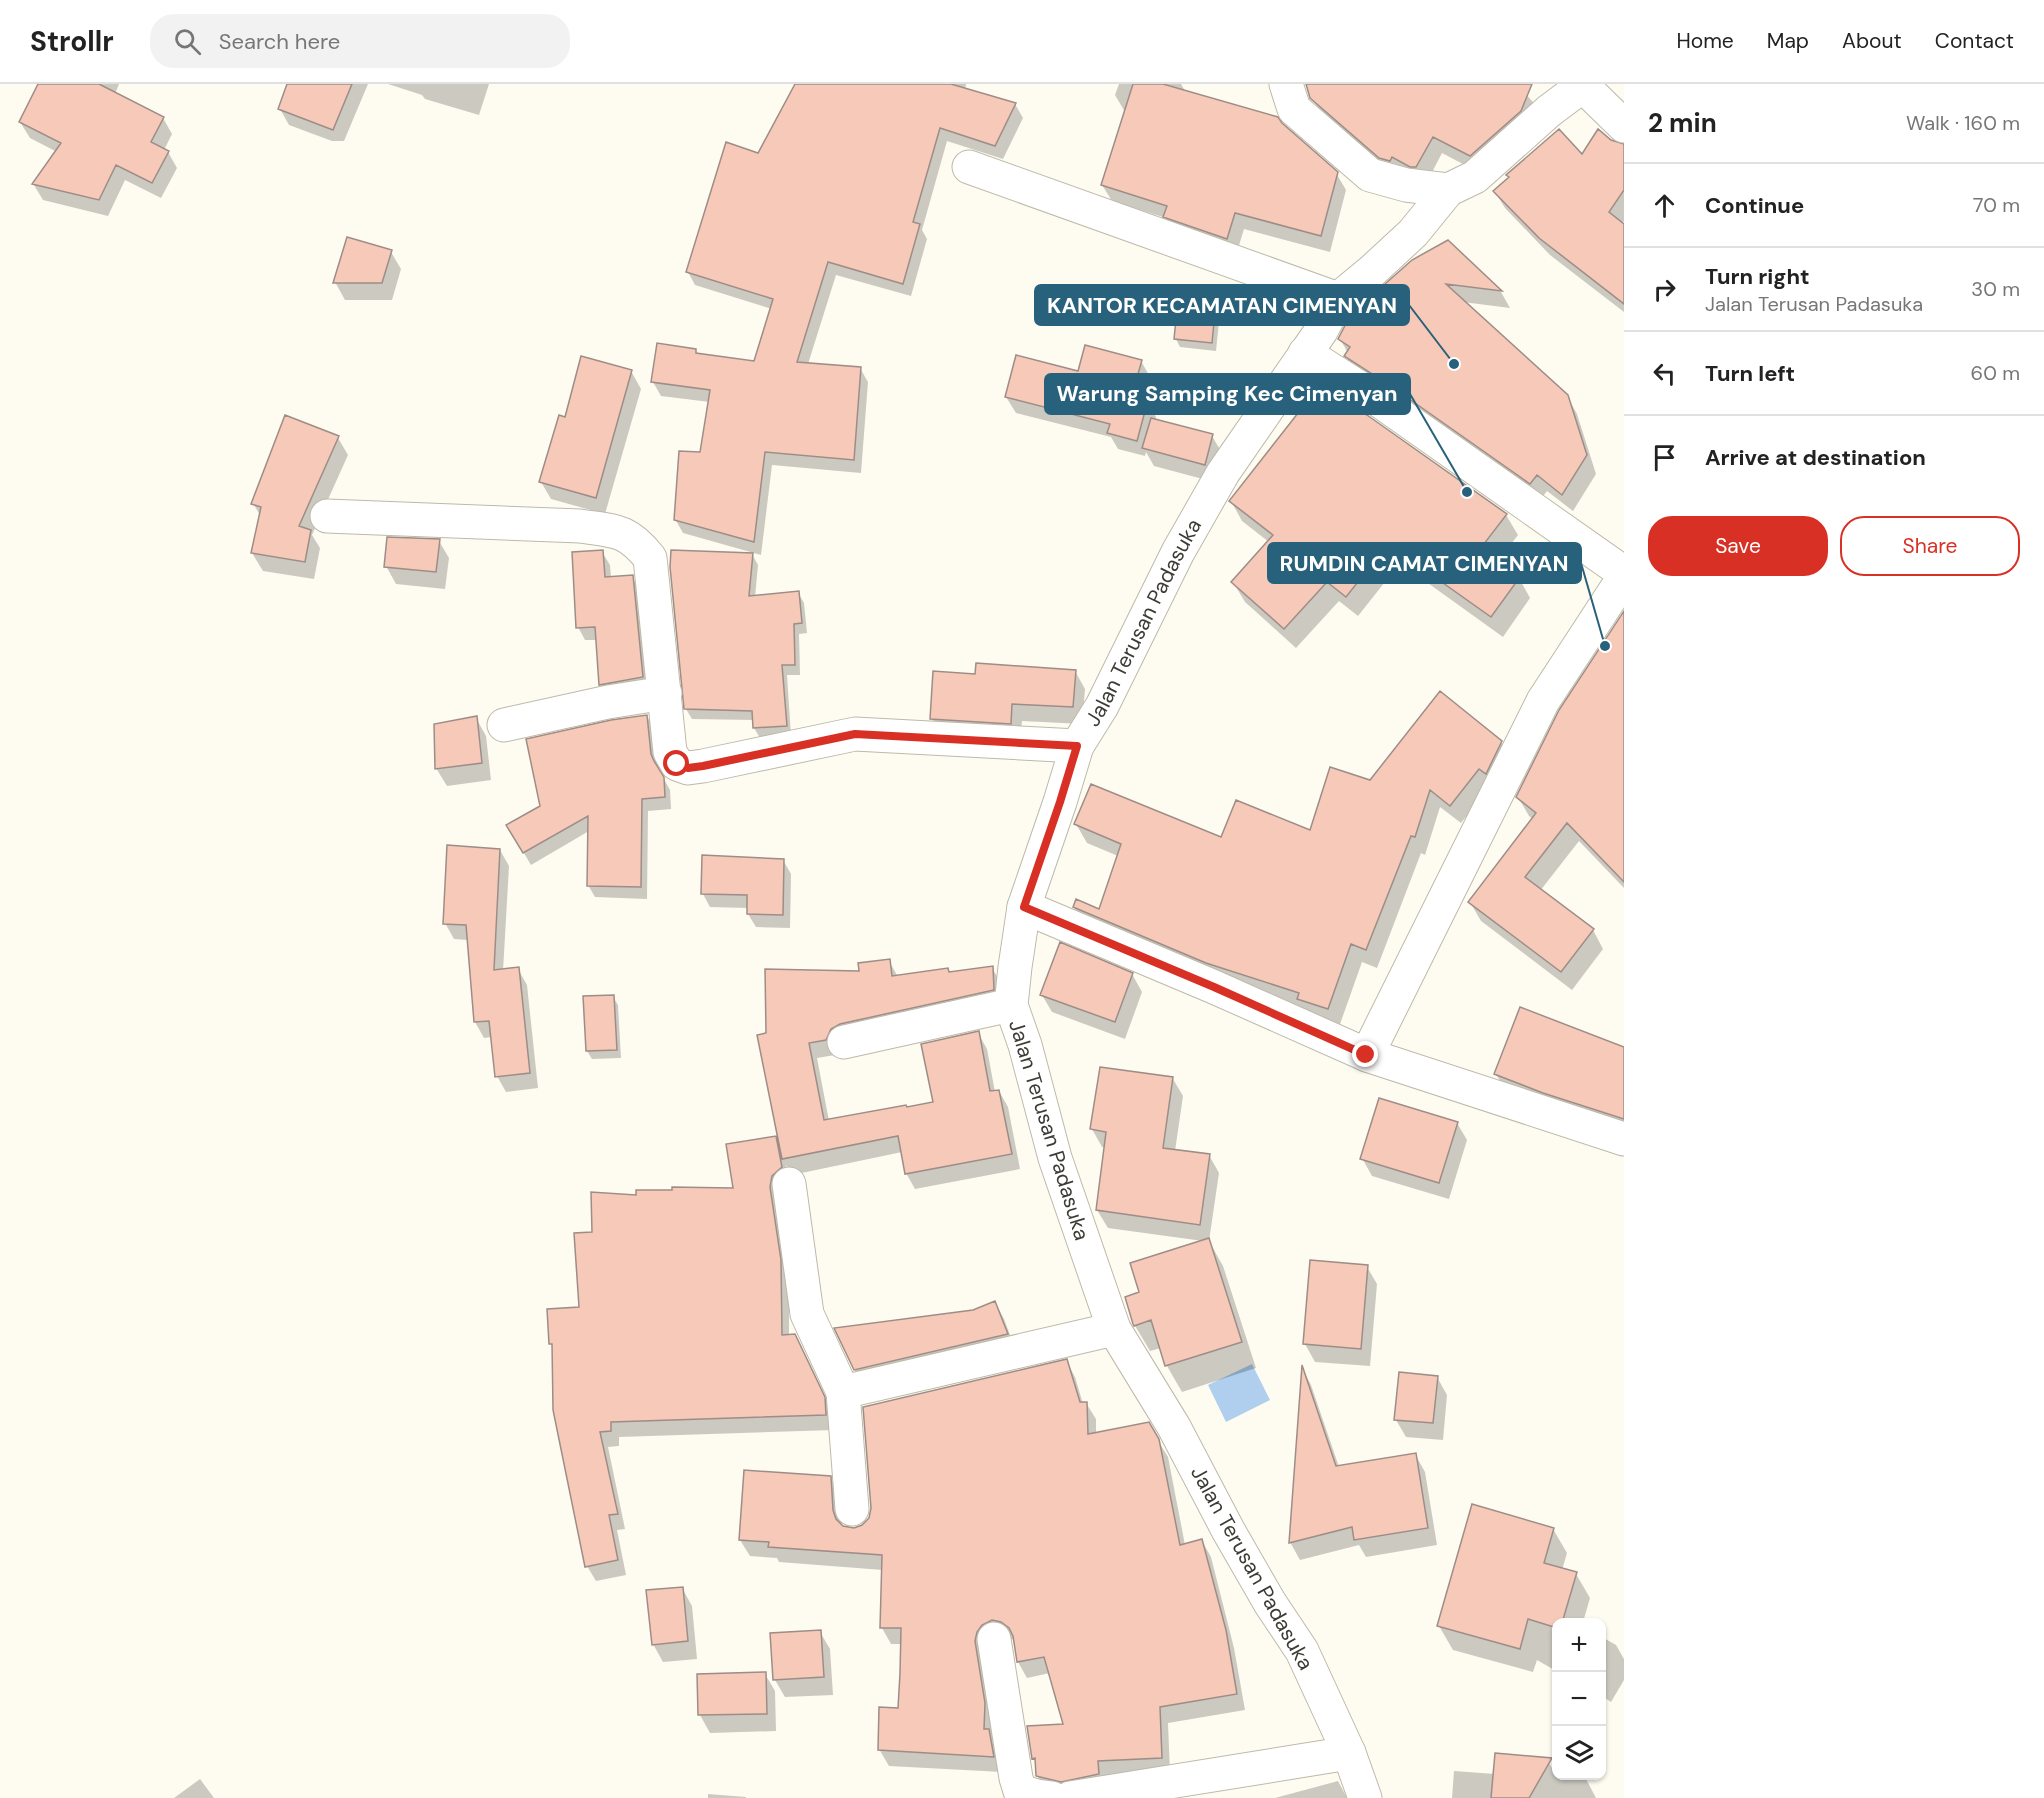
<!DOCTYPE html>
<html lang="en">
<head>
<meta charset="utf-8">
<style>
  :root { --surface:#fff; --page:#f2f2f2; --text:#222; --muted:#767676; --line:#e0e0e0; --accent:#d93025 }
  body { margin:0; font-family:"DM Sans",sans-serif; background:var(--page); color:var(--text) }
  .controls { position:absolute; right:18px; bottom:18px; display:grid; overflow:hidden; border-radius:12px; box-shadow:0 2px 4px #0004 }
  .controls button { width:54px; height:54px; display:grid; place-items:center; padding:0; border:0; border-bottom:2px solid var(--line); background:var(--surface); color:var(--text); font:30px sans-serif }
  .stop { position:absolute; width:18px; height:18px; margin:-14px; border:4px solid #d93025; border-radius:50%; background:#fff }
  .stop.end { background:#d93025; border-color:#fff; box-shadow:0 2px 6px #0008 }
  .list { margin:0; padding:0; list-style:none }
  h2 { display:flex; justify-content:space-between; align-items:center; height:78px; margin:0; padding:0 24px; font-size:26px }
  h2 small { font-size:20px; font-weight:400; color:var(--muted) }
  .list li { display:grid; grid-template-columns:39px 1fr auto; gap:18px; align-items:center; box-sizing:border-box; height:84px; padding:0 24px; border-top:2px solid var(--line) }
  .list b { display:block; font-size:22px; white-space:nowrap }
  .list p { margin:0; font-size:20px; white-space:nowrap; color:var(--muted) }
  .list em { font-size:20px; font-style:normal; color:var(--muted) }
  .actions { display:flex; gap:12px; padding:18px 24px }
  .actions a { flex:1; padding:14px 0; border:2px solid var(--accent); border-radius:24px; text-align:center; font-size:21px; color:var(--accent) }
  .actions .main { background:var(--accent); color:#fff }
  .icon { flex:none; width:33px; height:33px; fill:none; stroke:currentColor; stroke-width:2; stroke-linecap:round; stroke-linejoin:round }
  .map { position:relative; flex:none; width:1624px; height:1714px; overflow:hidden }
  header { display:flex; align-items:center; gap:36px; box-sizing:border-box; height:84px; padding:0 30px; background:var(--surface); border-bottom:2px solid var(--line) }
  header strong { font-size:28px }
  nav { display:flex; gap:33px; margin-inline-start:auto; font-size:21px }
  .search { width:420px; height:54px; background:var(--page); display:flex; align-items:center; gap:15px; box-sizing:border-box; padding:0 21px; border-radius:24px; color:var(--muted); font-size:22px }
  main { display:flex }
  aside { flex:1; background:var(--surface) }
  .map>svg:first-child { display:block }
  .water { fill:#b0cfef }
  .shadow { fill:#0003 }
  .building { fill:#f6c9b9; stroke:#9e8d87; stroke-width:1.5 }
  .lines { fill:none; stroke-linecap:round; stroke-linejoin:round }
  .minor-casing { stroke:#beb9a9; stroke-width:35 }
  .minor { stroke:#fff; stroke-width:33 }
  .route { stroke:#d93025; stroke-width:8 }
  .labels { text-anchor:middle; stroke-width:5; stroke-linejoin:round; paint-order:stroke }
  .street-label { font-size:21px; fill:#3d3b35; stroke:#fff }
  .leader { fill:none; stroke:#28617b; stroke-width:2 }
  .callout-dot { fill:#28617b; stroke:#fff; stroke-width:2 }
  .callout { fill:#28617b; stroke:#28617b; stroke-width:2 }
  .callout-label { font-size:22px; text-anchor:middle; font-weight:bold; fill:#fff }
</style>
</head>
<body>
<header>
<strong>Strollr</strong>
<div class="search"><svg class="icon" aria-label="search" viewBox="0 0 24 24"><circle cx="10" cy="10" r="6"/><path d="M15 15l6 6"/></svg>Search here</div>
<nav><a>Home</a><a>Map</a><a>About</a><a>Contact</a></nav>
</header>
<main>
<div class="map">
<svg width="1624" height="1714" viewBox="0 0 1624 1714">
  <rect width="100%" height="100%" fill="#fefcf1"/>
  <path class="water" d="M 1252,1280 L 1270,1316 L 1226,1338 L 1208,1301 Z"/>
  <path class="shadow" d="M 40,0 L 119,0 L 115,10 L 163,34 L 172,50 L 164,66 L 168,68 L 177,84 L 161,114 L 125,96 L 108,132 L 43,116 L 34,101 L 57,68 L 30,54 L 20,38 Z
    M 289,0 L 368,0 L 344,57 L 332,57 L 289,41 L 280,25 Z
    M 388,0 L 489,0 L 479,31 L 425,15 L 422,11 Z
    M 820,0 L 966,0 L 965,6 L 1015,20 L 1023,34 L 1003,75 L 947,57 L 922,146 L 927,155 L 911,212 L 836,191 L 808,280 L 860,284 L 868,298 L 861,389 L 772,381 L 761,471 L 683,449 L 675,435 L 701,370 L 710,318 L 661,312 L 653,298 L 695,266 L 698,271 L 755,279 L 772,225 L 695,201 L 688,188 L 759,70 Z
    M 1119,0 L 1181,0 L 1185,7 L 1336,89 L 1346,106 L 1330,168 L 1244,145 L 1236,171 L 1174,149 L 1166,134 L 1112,117 L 1102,101 L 1125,28 L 1115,11 Z
    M 1307,0 L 1517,0 L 1532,17 L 1542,33 L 1480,89 L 1442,69 L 1426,100 L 1390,91 L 1322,31 Z
    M 1620,62 L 1624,62 L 1624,137 L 1622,140 L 1624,142 L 1624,228 L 1550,171 L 1505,124 L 1495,108 L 1509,95 L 1507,91 Z
    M 1448,158 L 1501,208 L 1510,224 L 1463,218 L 1567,312 L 1577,330 L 1596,390 L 1573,427 L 1547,407 L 1540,416 L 1356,289 L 1346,272 L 1348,269 L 1340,255 L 1379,234 L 1369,216 Z
    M 391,168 L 401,185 L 392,216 L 345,216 L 335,198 Z
    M 1215,220 L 1220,228 L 1216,267 L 1180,263 L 1176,255 Z
    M 1141,277 L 1150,293 L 1144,316 L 1147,317 L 1156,333 L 1155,336 L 1212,352 L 1222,369 L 1214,398 L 1154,382 L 1146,368 L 1145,372 L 1118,365 L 1111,353 L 1016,329 L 1006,313 L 1079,289 Z
    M 631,287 L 641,305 L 605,430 L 551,415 L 541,398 L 566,334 Z
    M 338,354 L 348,371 L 312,451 L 320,464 L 314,495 L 263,487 L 252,469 L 261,433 L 253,419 Z
    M 1231,417 L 1506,431 L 1518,451 L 1497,478 L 1519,494 L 1530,514 L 1503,553 L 1400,479 L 1358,532 L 1339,517 L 1296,564 L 1245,518 L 1233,498 L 1269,458 L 1242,437 Z
    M 439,457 L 449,474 L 445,505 L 396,500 L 386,482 Z
    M 602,468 L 610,481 L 611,494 L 632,493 L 640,506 L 650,606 L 608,613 L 600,600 L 597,556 L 585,556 L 578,543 Z
    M 752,470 L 758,481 L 755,513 L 798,509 L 804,519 L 807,549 L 799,550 L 800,591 L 787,591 L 791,652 L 760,654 L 754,644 L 754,636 L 692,635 L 686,625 Z
    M 1624,530 L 1624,804 L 1579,757 L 1540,807 L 1593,846 L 1603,865 L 1572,906 L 1481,837 L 1470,818 L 1533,735 L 1529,732 L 1518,713 Z
    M 1075,587 L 1085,605 L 1082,640 L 1022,637 L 1020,657 L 942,652 L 932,635 L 976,592 Z
    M 647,632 L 653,644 L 658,684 L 670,706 L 671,725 L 648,727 L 647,815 L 595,813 L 588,801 L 589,747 L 531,781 L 508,742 L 542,723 Z
    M 476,634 L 486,652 L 491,696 L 447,702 L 436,684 Z
    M 1501,658 L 1512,676 L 1461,739 L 1440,723 L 1425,771 L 1421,769 L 1377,884 L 1362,878 L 1339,943 L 1309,933 L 1305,925 L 1218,897 L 1085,842 L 1074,823 L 1100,827 L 1118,772 L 1087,759 L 1076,740 L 1222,755 L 1311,748 L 1370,697 Z
    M 500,766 L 509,782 L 503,887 L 518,885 L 527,901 L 538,1004 L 506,1008 L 497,992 L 492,953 L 484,954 L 475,938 L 468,856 L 454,855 L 445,839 Z
    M 783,776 L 791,790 L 790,844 L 756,843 L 748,830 L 748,824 L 710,823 L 703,810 Z
    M 889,877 L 898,893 L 992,884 L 1001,899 L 1002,921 L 840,960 L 835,971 L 817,974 L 829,1037 L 934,1019 L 978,949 L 987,965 L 995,1008 L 999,1007 L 1008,1023 L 1020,1085 L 915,1105 L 906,1089 L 902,1068 L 792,1091 L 786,1081 L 789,1099 L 789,1252 L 795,1251 L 803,1267 L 832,1329 L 834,1346 L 619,1353 L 619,1362 L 608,1363 L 625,1445 L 617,1446 L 626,1491 L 596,1497 L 587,1482 L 553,1264 L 551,1260 L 581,1225 L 594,1150 L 637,1112 L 735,1105 L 775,1053 L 780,1060 L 767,950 L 860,888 Z
    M 1132,890 L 1142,908 L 1125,955 L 1052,928 L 1042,911 Z
    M 613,913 L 618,921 L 621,974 L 592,975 L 587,967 Z
    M 1624,966 L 1624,1056 L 1511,1016 L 1496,990 Z
    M 1173,995 L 1183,1012 L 1175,1067 L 1209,1071 L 1219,1089 L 1209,1157 L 1223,1182 L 1256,1284 L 1182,1308 L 1167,1282 L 1161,1264 L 1150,1267 L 1134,1240 L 1141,1209 L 1203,1157 L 1108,1144 L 1097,1126 L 1106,1063 L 1102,1063 L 1092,1045 Z
    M 1457,1039 L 1467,1056 L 1449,1115 L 1372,1092 L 1362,1074 Z
    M 1367,1183 L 1377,1200 L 1370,1282 L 1315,1278 L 1305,1260 Z
    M 995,1219 L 1004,1235 L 1016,1267 L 864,1302 L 855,1286 L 973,1227 Z
    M 1066,1277 L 1075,1293 L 1083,1320 L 1086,1319 L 1096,1335 L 1096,1350 L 1148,1340 L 1168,1373 L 1185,1461 L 1202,1457 L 1211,1473 L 1234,1564 L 1245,1626 L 1168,1639 L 1170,1689 L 1047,1708 L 1037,1692 L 1036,1679 L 1033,1674 L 1065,1641 L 1050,1589 L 1027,1594 L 1018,1578 L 1015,1556 L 1001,1552 L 993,1653 L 998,1662 L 1002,1688 L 889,1682 L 879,1665 L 899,1625 L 902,1560 L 891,1560 L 882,1544 L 883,1486 L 779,1478 L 777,1474 L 750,1472 L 740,1456 L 830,1393 L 839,1409 L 842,1442 L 854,1445 L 863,1442 Z
    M 1303,1286 L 1311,1301 L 1339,1383 L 1415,1370 L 1425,1388 L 1437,1461 L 1366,1473 L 1359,1461 L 1300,1476 L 1290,1458 Z
    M 1437,1293 L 1447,1311 L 1443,1356 L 1406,1353 L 1396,1336 Z
    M 1553,1445 L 1567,1469 L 1562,1486 L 1576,1490 L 1590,1514 L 1583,1538 L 1556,1538 L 1556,1587 L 1537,1576 L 1533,1588 L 1453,1566 L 1439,1542 Z
    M 682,1504 L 692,1522 L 697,1575 L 663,1578 L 653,1560 Z
    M 820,1548 L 830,1565 L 833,1611 L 785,1613 L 775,1596 Z
    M 1602,1553 L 1616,1561 L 1624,1575 L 1624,1596 L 1611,1618 L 1602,1612 Z
    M 765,1590 L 775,1607 L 776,1647 L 710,1649 L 700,1631 L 699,1591 Z
    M 1547,1675 L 1557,1693 L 1586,1695 L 1596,1714 L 1452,1714 L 1454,1687 L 1495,1690 Z
    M 200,1695 L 214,1714 L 174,1714 Z
    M 1338,1697 L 1347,1714 L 1275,1714 Z
    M 708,1710 L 746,1713 L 746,1714 L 708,1714 Z"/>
  <path class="building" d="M 38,0 L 99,0 L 164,33 L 151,58 L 169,67 L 152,99 L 116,81 L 99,116 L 32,100 L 61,59 L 19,38 Z
    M 287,0 L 352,0 L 333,46 L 278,25 Z
    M 795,0 L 951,0 L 1016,19 L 995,62 L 940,44 L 913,138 L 920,140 L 903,200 L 828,178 L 797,278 L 861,283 L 854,376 L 765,368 L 754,458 L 674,436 L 679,367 L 700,368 L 710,306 L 651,298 L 657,259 L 696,265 L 696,269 L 754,277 L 773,215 L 686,188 L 726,58 L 758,69 Z
    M 1133,0 L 1163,0 L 1278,33 L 1282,39 L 1338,88 L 1321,152 L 1235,129 L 1227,155 L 1163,133 L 1167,122 L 1101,101 Z
    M 1306,0 L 1532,0 L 1521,27 L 1470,72 L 1433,53 L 1416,83 L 1410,83 L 1392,73 L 1390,77 L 1379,74 L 1310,14 Z
    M 1559,45 L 1582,70 L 1598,45 L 1611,56 L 1624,60 L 1624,106 L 1609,128 L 1624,140 L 1624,220 L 1539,154 L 1493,107 L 1509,93 L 1506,91 Z
    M 347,153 L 392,166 L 382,199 L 333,199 Z
    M 1448,156 L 1502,207 L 1446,200 L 1568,311 L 1587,371 L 1562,411 L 1537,391 L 1530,400 L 1388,300 L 1344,272 L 1350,263 L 1338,255 L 1351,230 L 1386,233 L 1388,223 L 1367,216 L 1412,176 Z
    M 1178,215 L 1216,218 L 1212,259 L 1174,255 Z
    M 1085,261 L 1142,276 L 1132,311 L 1148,316 L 1137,357 L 1107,349 L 1110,340 L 1005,313 L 1016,271 L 1078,287 Z
    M 581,272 L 632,286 L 596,414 L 539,398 L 559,331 L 565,333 Z
    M 1320,301 L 1367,331 L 1507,430 L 1480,465 L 1520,493 L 1491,533 L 1388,460 L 1346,513 L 1327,498 L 1284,545 L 1231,498 L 1273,451 L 1229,417 Z
    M 285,331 L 339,352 L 299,442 L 311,446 L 305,478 L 251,469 L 261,423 L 251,420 Z
    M 1151,334 L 1213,350 L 1205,381 L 1142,364 Z
    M 387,453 L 440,455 L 436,488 L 384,483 Z
    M 603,466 L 605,493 L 633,491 L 643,593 L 599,601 L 595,543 L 576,544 L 572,468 Z
    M 671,466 L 753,469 L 749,512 L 799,507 L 802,539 L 794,540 L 795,581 L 782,581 L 787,642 L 753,644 L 752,627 L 684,625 L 670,483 Z
    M 1624,527 L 1624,798 L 1567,739 L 1525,793 L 1594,845 L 1561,888 L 1468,818 L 1536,729 L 1516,713 L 1559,626 Z
    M 976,579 L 1076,586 L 1073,623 L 1012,620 L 1011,640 L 930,635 L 933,587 L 975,590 Z
    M 1440,607 L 1502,657 L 1486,690 L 1479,685 L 1450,722 L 1430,706 L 1415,753 L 1411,752 L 1366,866 L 1351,860 L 1328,925 L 1297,915 L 1299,909 L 1206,879 L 1073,823 L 1076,815 L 1099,825 L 1121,760 L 1074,740 L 1091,700 L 1221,753 L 1236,716 L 1310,746 L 1330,683 L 1370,696 Z
    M 647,631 L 651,670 L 654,677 L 664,693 L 665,713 L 642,715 L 641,803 L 587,802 L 588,732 L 523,769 L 506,741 L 540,722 L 526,655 L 611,636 Z
    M 477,632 L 482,679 L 435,685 L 434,640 Z
    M 447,761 L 500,765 L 494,886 L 519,883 L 530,989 L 495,993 L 489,937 L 474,938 L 466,841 L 443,840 Z
    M 702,771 L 784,775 L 783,831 L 747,830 L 747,811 L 701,810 Z
    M 1060,858 L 1133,889 L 1115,938 L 1040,911 Z
    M 890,875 L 892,892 L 948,884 L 949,888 L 993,882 L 994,906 L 840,940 L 831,945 L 826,956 L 809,959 L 824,1036 L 906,1021 L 907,1023 L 933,1018 L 921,960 L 979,947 L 990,1007 L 999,1006 L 1012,1070 L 905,1090 L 898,1052 L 782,1075 L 757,951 L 766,949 L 765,885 L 859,887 L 858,879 Z
    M 614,911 L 617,966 L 586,967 L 583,912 Z
    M 1520,923 L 1624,963 L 1624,1035 L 1543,1009 L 1494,990 Z
    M 1100,983 L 1173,993 L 1163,1064 L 1210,1070 L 1200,1141 L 1096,1126 L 1106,1048 L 1090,1045 Z
    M 1379,1014 L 1458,1038 L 1439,1099 L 1360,1075 Z
    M 776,1052 L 782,1083 L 772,1092 L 770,1103 L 781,1176 L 782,1251 L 795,1250 L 825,1313 L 826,1331 L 611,1338 L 611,1347 L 600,1348 L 618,1430 L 609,1431 L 618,1476 L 585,1483 L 553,1326 L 552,1260 L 549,1260 L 547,1225 L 579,1223 L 574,1149 L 592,1148 L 591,1108 L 636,1111 L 636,1106 L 672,1106 L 672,1103 L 733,1104 L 726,1060 Z
    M 1209,1154 L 1242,1258 L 1165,1282 L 1151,1236 L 1134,1242 L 1133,1240 L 1125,1213 L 1139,1208 L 1130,1179 Z
    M 1310,1176 L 1368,1181 L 1361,1265 L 1303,1260 Z
    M 995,1217 L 1008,1250 L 854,1286 L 834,1244 L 973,1226 Z
    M 1067,1275 L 1080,1318 L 1087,1318 L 1088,1350 L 1149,1338 L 1159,1355 L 1180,1461 L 1202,1455 L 1226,1546 L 1237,1610 L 1160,1623 L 1162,1674 L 1098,1677 L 1099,1690 L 1061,1698 L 1036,1692 L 1035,1674 L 1032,1675 L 1027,1642 L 1063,1640 L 1044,1573 L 1017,1578 L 1013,1552 L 1009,1544 L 1001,1538 L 992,1536 L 982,1541 L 977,1548 L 975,1557 L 985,1619 L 984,1645 L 989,1645 L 994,1673 L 878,1666 L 879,1623 L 898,1624 L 900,1589 L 901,1544 L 880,1544 L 882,1471 L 768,1463 L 769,1458 L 739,1456 L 744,1386 L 831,1392 L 833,1426 L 836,1435 L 843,1442 L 854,1444 L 862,1441 L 869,1434 L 871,1424 L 863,1323 Z
    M 1302,1281 L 1336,1382 L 1416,1369 L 1428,1444 L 1354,1456 L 1352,1443 L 1289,1459 Z
    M 1399,1288 L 1438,1292 L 1433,1339 L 1394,1336 Z
    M 1472,1420 L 1554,1444 L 1544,1479 L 1577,1488 L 1562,1539 L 1557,1539 L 1557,1544 L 1528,1535 L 1520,1565 L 1437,1542 Z
    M 683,1503 L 688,1557 L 652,1561 L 646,1506 Z
    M 821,1546 L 824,1593 L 773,1596 L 770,1549 Z
    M 766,1588 L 767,1630 L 698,1631 L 697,1590 Z
    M 1495,1669 L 1552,1674 L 1529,1714 L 1491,1714 Z"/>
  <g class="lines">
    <defs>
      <g id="minor">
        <path d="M 1286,0 L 1294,25 L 1370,91 L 1406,101 L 1448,106"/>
        <path d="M 1583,2 L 1624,42"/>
        <path d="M 969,83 L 1338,215"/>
        <path d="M 1305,269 L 1377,315 L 1624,489"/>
        <path d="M 327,432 L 580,442 C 615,447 627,445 650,474 L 670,668 L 677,680 L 688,684 L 703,682 L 855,650 L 1077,662"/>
        <path d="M 504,641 L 608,618 L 665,609"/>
        <path d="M 1024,823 L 1214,903 L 1367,971 L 1624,1055"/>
        <path d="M 844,958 L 1011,921"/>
        <path d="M 1367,971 L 1543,617 L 1624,493"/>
        <path d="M 789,1100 L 807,1230 L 843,1308 L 1114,1245"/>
        <path d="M 843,1308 L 852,1425"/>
        <path d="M 994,1555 L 1016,1694 L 1020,1707 L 1037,1712 L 1052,1714"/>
        <path d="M 1070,1714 L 1349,1669"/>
        <path id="s1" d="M 1365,1714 L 1349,1669 L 1302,1567 L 1270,1519 L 1228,1446 L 1174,1343 L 1114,1245 L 1055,1074 L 1025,961 L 1011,921 L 1015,883 L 1024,823 L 1060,718 L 1077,662 L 1102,622 L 1178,468 L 1223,389 L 1321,247 L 1338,215 L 1372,187 L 1413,149 L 1448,106 L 1475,93 L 1549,27 L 1585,0"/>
      </g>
    </defs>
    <use href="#minor" class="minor-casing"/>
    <use href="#minor" class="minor"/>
  </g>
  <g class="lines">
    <path class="route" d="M 677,680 L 688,684 L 703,682 L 855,650 L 1077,662 L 1060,718 L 1024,823 L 1214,903 L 1366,971"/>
  </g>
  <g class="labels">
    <g class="street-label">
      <text dy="7" stroke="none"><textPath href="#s1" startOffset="1282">Jalan Terusan Padasuka</textPath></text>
      <text transform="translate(1049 1046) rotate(73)" y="7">Jalan Terusan Padasuka</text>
      <text transform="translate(1252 1484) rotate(61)" y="7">Jalan Terusan Padasuka</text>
    </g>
  </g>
  <path class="leader" d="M1454 280L1409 221M1467 408L1410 310M1605 562L1581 479"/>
  <g class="callout-dot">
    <circle cx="1454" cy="280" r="6"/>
    <circle cx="1467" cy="408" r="6"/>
    <circle cx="1605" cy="562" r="6"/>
  </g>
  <g class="callout">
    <rect x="1035" y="201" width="374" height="40" rx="6"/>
    <rect x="1045" y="290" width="365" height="40" rx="6"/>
    <rect x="1268" y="459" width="313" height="40" rx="6"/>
  </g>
  <g class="callout-label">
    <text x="1222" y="229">KANTOR KECAMATAN CIMENYAN</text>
    <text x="1227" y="317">Warung Samping Kec Cimenyan</text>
    <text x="1424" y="487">RUMDIN CAMAT CIMENYAN</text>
  </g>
</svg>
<div class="controls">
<button>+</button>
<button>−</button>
<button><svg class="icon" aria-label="layers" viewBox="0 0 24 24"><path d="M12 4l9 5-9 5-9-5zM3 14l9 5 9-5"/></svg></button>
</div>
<div class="stop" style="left:677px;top:680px"></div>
<div class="stop end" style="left:1366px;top:971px"></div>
</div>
<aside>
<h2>2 min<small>Walk · 160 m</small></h2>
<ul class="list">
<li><svg class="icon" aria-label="ahead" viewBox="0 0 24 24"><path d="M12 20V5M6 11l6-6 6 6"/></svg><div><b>Continue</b></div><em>70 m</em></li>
<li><svg class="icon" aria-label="right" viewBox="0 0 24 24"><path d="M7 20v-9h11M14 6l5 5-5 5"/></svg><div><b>Turn right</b><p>Jalan Terusan Padasuka</p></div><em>30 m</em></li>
<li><svg class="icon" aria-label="left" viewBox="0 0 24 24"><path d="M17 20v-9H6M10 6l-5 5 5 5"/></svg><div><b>Turn left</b></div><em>60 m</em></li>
<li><svg class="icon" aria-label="arrive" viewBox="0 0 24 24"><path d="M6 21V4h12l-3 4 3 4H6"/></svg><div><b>Arrive at destination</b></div></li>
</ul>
<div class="actions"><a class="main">Save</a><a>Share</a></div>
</aside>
</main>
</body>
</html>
